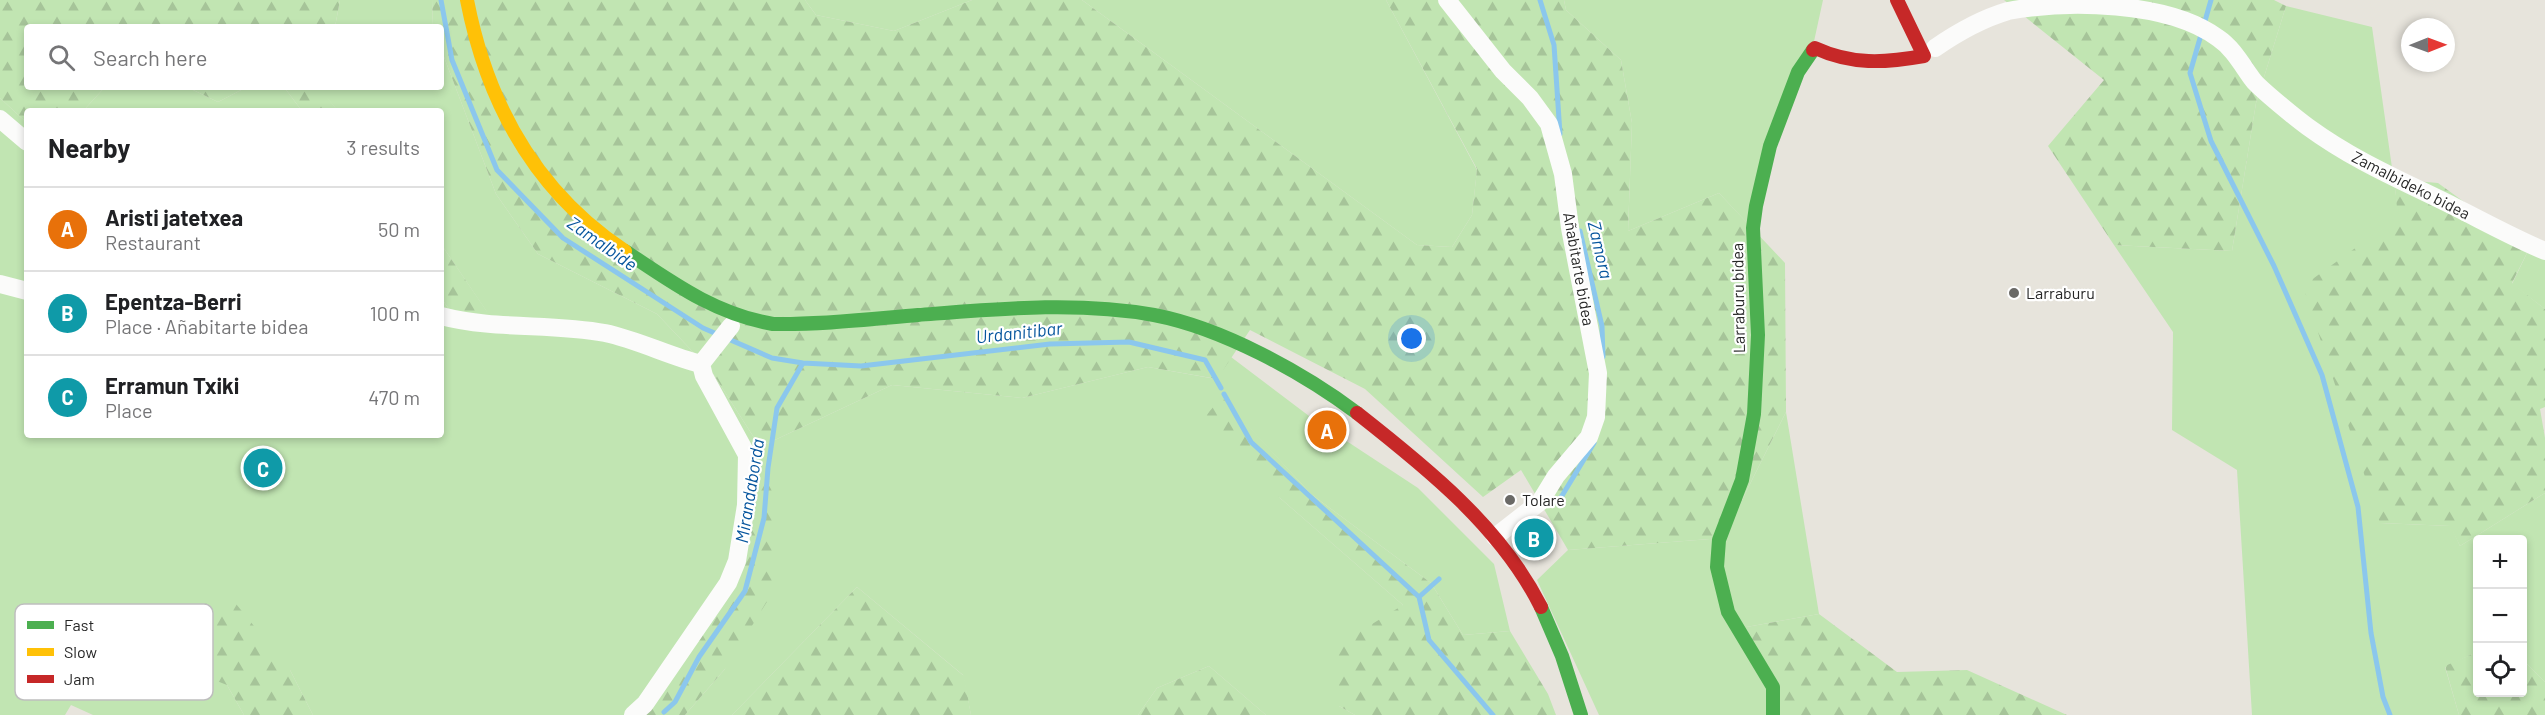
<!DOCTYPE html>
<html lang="en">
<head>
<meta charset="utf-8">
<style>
  :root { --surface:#fff; --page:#f2f2f2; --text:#202124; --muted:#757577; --line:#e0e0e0; --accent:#6a6966 }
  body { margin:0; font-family:Barlow,sans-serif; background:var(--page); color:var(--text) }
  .controls { position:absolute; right:18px; bottom:18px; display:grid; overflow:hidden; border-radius:6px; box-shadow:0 3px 9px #0003 }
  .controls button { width:54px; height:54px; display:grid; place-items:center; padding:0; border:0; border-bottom:2px solid var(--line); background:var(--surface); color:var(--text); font:30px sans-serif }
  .compass { position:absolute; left:2401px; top:18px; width:54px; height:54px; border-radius:50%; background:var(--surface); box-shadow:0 3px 9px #0003; rotate:89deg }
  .you { position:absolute; left:1412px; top:339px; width:21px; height:21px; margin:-15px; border:4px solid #fff; border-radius:50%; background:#1a73e8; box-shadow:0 0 0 9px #1a73e833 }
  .badge { display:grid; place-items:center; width:39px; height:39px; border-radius:50%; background:var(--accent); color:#fff; font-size:20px; font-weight:700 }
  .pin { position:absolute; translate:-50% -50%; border:3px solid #fff; box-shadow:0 2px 6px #0006 }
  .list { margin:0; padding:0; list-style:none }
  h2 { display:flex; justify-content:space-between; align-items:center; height:78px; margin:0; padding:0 24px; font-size:26px }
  h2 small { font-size:20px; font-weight:400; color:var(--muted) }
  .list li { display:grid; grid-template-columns:39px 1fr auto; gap:18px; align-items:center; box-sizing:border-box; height:84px; padding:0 24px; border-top:2px solid var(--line) }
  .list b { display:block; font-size:22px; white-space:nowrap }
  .list p { margin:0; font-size:20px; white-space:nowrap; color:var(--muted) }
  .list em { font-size:20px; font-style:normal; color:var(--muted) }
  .icon { flex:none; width:33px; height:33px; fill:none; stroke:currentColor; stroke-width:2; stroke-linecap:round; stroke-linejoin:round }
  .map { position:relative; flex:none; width:2545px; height:715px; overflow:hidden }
  .search { position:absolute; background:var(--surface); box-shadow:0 3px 9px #0003; left:24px; top:24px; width:420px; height:66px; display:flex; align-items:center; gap:15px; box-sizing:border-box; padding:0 21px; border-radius:6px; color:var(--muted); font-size:22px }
  .panel { position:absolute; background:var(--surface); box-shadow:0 3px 9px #0003; left:24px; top:108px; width:420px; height:330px; border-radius:6px }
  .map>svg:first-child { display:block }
  .grass { fill:#c1e5b2 }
  .forest { fill:url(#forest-firs) }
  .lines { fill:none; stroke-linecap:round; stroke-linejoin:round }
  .stream { stroke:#8bc7ed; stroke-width:5 }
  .street { stroke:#fbfbfa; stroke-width:18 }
  .fast { stroke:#4caf50; stroke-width:14 }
  .slow { stroke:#ffc107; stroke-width:14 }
  .jam { stroke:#c62828; stroke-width:14 }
  .poi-dot { fill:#6a6966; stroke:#fff; stroke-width:2 }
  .labels { text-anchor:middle; stroke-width:4.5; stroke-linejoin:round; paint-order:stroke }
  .street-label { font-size:16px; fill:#272727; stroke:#fff }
  .poi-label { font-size:16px; fill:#272727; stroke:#fff; text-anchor:start }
  .water-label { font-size:18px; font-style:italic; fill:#06559d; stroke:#fff }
  .key { fill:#fff; stroke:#bebebe; stroke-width:1.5 }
  .key-label { font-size:16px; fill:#272727 }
</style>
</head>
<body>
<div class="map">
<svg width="2545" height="715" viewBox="0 0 2545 715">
  <defs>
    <pattern id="forest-firs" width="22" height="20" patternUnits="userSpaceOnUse" patternTransform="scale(1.5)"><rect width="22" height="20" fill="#c1e5b2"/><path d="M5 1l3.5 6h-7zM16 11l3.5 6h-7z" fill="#a6c499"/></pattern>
  </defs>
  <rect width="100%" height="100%" fill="#e7e4dc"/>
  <path class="grass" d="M 340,0 L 432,0 L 433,27 L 335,27 Z
    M 805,0 L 972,0 L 894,31 L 816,15 Z
    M 1082,0 L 1386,0 L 1477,170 L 1472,215 L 1452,247 L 1417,245 Z
    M 1564,0 L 1823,0 L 1813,46 L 1748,224 L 1719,193 L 1628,231 L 1632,123 L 1621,60 L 1566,10 Z
    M 2286,6 L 2372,27 L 2399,217 L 2380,523 L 2451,526 L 2460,546 L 2545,493 L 2545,682 L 2523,660 L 2522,540 L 2478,540 L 2477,652 L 2445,667 L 2459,715 L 2252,715 L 2237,470 L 2172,430 L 2173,332 L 2114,245 L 2232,251 L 2256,103 Z
    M 441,49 L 496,194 L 538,254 L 657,314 L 712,372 L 760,447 L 892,385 L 1022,398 L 1148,367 L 1216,379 L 1231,357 L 1313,419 L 1418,488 L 1494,564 L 1510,631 L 1463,635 L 1431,583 L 1311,494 L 1222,398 L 1280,498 L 1403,605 L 1339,706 L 1355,715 L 1266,715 L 1209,666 L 1157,688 L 1138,715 L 971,715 L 963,675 L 857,587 L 732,715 L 685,715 L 725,669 L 760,477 L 742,563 L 644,715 L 313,715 L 290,670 L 227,685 L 244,715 L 93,715 L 71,705 L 65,715 L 0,715 L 0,98 L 27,123 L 27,435 L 441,435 L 441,298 L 452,313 L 487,312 L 441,244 L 441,111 L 338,111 L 321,91 L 322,87 L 441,87 Z
    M 105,87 L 187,87 L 218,102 L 247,87 L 284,87 L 302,111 L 83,111 Z
    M 2529,249 L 2545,253 L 2545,309 L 2512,284 Z
    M 1786,412 L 1819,614 L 1735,629 L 1772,694 L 1770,715 L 1599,715 L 1537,580 L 1568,550 L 1723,538 Z"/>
  <path class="forest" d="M 0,0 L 340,0 L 335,27 L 27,27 L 27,87 L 105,87 L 83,111 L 27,111 L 27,123 L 0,98 Z
    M 432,0 L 805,0 L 816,15 L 894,31 L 972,0 L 1082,0 L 1417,245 L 1452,247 L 1472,215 L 1477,169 L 1386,0 L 1564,0 L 1566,10 L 1621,60 L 1632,123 L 1628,231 L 1719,193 L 1785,263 L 1786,412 L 1723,538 L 1568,550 L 1521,470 L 1483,497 L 1365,389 L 1250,330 L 1217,379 L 1148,367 L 1022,398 L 892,385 L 760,447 L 712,372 L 657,314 L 538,254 L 496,194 L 441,49 L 441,27 L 433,27 Z
    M 2004,0 L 2274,0 L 2286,6 L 2256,103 L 2232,251 L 2114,245 L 2048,146 L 2104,80 Z
    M 187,87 L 247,87 L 218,102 Z
    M 284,87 L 322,87 L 322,91 L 338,111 L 302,111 Z
    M 2394,179 L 2438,183 L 2529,249 L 2512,283 L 2545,309 L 2545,407 L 2540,409 L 2545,438 L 2545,493 L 2460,546 L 2450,526 L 2380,523 L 2303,286 L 2398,217 Z
    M 441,244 L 488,313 L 452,313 L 441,298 Z
    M 1222,397 L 1311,494 L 1431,583 L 1463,635 L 1510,631 L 1548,694 L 1556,715 L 1355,715 L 1339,706 L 1338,645 L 1403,605 L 1280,498 L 1202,420 Z
    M 760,477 L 769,479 L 776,507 L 775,589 L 725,669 L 685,715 L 644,715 L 742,563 Z
    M 857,587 L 964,676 L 971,715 L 732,715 Z
    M 232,599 L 290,670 L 313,715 L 244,715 L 227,685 L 161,659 L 174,609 Z
    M 1819,614 L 1897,672 L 1967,670 L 2067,715 L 1770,715 L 1772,694 L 1735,629 Z
    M 2477,652 L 2478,692 L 2522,692 L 2523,660 L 2545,682 L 2545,715 L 2459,715 L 2445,666 Z
    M 1209,666 L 1266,715 L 1138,715 L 1157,688 Z"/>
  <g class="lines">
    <path class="stream" d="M 441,0 L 452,60 L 497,170 L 563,238 L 703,328 L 772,358 L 803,363 L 861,366 L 1050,344 L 1129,342 L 1205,360 L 1221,388
      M 1540,0 L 1554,45 L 1560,134
      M 2211,0 L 2190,73 L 2211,141 L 2274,266 L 2322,375 L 2358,507 L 2371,633 L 2383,697 L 2390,715
      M 1580,231 L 1602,326 L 1603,357
      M 1224,394 L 1251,442 L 1419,597 L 1429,640 L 1493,715
      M 1560,499 L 1594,443
      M 1419,597 L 1439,579
      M 664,712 L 675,702 L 699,657 L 745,591 L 764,518 L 768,468 L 777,408 L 803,363"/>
    <path class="street" d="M 1447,0 L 1503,71 L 1530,98 L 1549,124 L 1563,174 L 1570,228 L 1598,373 L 1596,417 L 1589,437 L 1556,476 L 1540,502 L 1495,537
      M 1935,48 C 1958,32 1981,19 2008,11 C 2067,0 2168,1 2218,38 C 2233,48 2242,65 2253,80 C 2260,89 2297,119 2308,127 C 2356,162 2403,181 2455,207 C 2485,222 2514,238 2545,251
      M 0,119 L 27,142
      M 0,284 L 27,291
      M 441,316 C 495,330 551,323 605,333 C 638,340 669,356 701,364
      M 633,715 L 645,704 L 728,583 L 737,561 L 746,505 L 747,455 L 704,376 L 701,364 L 731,326"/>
    <path class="fast" d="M 625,251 C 673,283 715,314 773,324 C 820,325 871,319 918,315 C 996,309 1077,301 1154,315 C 1222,328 1302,372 1357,413
      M 1541,607 L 1562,656 L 1581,715
      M 1773,715 L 1773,687 L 1728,612 L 1717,567 L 1719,540 L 1742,480 L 1754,414 L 1758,335 L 1753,228 L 1756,206 L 1770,146 L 1798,72 L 1813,50"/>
    <path class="slow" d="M 467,0 C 487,103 536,192 625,251"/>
    <path class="jam" d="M 1813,50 L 1815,48 C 1852,65 1884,63 1924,56 L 1897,0
      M 1357,413 C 1427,468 1501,527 1541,607"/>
  </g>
  <g class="poi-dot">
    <circle cx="2014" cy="293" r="6"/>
    <circle cx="1510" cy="500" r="6"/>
  </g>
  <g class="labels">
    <g class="street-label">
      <text transform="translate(2411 185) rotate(27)" y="6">Zamalbideko bidea</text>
      <text transform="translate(1579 269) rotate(80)" y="6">Añabitarte bidea</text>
      <text transform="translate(1738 298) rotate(-91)" y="6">Larraburu bidea</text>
    </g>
    <g class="poi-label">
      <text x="2026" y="299">Larraburu</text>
      <text x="1522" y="506">Tolare</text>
    </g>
    <g class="water-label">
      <text transform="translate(602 244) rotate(35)" y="6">Zamalbide</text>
      <text transform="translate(1600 250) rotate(77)" y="6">Zamora</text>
      <text transform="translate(1019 333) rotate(-6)" y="6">Urdanitibar</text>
      <text transform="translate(750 491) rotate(-81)" y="6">Mirandaborda</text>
    </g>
  </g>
  <rect x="15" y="604" width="198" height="96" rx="9" class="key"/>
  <rect x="27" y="621" width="27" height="8" fill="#4caf50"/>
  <rect x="27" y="648" width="27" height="8" fill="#ffc107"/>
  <rect x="27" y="675" width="27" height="8" fill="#c62828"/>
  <g class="key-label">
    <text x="64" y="631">Fast</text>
    <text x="64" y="658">Slow</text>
    <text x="64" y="685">Jam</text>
  </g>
</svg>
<div class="controls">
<button>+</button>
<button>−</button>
<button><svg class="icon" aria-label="locate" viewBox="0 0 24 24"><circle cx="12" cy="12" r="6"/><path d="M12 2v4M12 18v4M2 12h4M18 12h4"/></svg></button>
</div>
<svg class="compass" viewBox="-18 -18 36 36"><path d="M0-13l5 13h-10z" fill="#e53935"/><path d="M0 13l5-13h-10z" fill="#757577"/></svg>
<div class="you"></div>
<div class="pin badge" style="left:1327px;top:430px;background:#e8710a">A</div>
<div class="pin badge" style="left:1534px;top:538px;background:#0f9aa8">B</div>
<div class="pin badge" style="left:263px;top:468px;background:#0f9aa8">C</div>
<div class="search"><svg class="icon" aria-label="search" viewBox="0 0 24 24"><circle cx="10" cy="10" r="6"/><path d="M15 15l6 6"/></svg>Search here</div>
<section class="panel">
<h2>Nearby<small>3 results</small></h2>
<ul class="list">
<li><span class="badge" style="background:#e8710a">A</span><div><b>Aristi jatetxea</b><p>Restaurant</p></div><em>50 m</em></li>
<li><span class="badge" style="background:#0f9aa8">B</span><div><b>Epentza-Berri</b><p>Place · Añabitarte bidea</p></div><em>100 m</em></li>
<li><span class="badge" style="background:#0f9aa8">C</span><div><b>Erramun Txiki</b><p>Place</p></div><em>470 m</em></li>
</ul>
</section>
</div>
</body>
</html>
